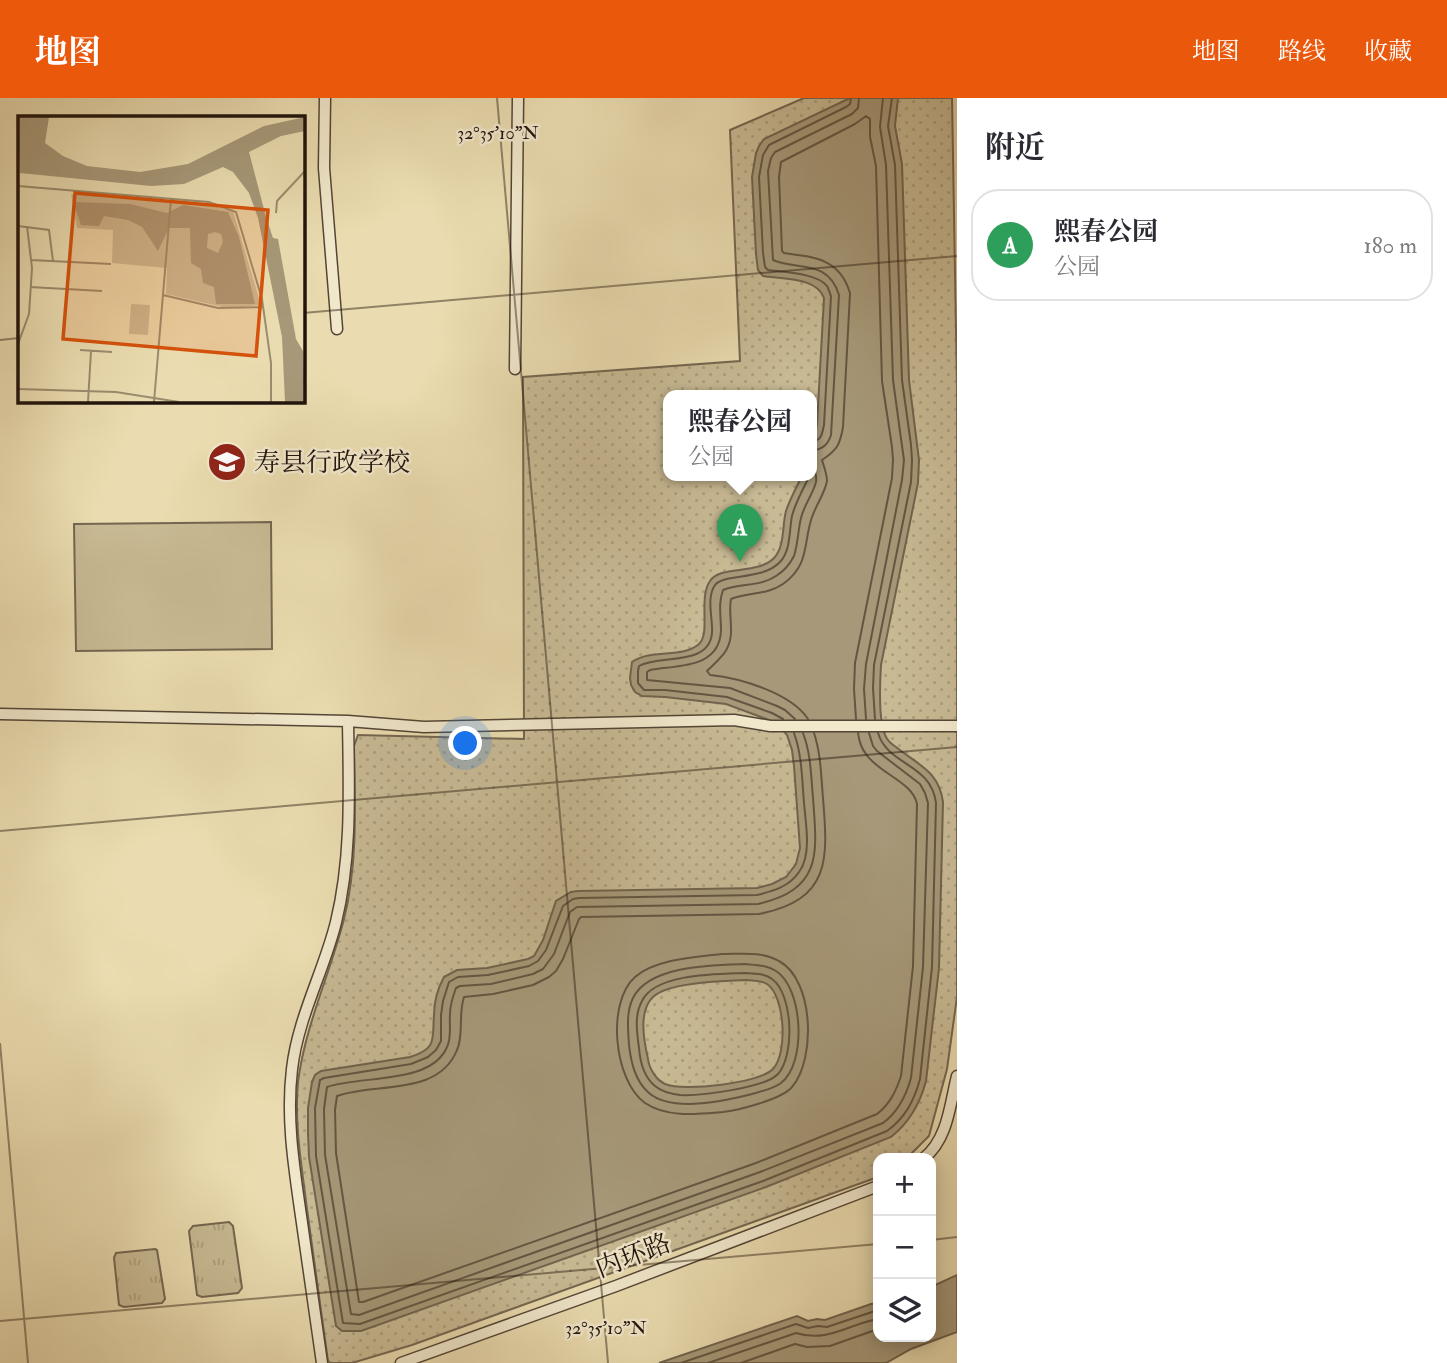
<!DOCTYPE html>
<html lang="zh">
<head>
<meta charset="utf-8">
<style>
  :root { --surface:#fff; --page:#f2f2f3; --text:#2b2b33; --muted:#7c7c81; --line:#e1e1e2; --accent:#ea580c }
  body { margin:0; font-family:"IM FELL Double Pica","Noto Serif SC",serif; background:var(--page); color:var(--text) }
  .controls { position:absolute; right:21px; bottom:21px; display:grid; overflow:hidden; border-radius:14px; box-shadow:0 4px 18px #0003 }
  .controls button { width:63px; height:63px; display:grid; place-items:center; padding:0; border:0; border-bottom:2px solid var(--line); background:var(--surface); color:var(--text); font:35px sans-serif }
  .you { position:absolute; left:466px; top:646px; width:24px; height:24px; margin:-18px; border:5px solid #fff; border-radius:50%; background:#1a73e8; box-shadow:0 0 0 10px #1a73e833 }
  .badge { display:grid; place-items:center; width:46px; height:46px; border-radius:50%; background:var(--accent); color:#fff; font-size:23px; font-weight:700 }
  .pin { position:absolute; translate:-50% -58px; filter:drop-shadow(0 2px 4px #0008) }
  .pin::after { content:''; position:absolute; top:37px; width:24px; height:21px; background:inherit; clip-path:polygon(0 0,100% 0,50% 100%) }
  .popup { position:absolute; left:663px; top:292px; width:154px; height:91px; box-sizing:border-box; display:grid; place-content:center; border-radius:14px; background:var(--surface); filter:drop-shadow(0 2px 5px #0005); font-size:23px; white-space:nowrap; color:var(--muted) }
  .popup b { font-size:26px; color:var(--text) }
  .popup::after { content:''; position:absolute; left:50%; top:100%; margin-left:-14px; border:14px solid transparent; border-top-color:var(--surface) }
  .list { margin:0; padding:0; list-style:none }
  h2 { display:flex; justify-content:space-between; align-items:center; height:91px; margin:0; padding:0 28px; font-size:30px }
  h2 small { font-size:23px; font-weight:400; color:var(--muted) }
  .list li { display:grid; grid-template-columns:46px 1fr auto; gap:21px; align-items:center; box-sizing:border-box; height:112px; margin:0 14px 14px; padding:0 14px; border:2px solid var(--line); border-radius:28px }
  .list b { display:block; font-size:26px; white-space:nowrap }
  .list p { margin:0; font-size:23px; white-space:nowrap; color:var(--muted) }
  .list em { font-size:23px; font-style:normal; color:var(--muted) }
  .icon { flex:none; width:38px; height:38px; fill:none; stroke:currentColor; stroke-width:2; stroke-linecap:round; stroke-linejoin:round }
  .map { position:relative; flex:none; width:957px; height:1265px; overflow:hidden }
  header { display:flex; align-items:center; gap:42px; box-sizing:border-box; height:98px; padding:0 35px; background:var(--accent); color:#fff }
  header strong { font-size:33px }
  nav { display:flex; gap:38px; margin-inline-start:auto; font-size:24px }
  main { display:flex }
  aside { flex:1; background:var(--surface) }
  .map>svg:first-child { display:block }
  .grass { fill:url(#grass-tufts); stroke:#746650; stroke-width:2 }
  .park { fill:url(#park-dots); stroke:#746650; stroke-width:2; fill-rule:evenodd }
  .pitch { fill:#c8ba94; stroke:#746650; stroke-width:2 }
  .water { fill:#a69878; stroke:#71634d; stroke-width:2; fill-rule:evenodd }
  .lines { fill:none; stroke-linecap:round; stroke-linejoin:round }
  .shore { stroke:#645642; stroke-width:2 }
  .minor-casing { stroke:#534535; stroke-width:13 }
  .minor { stroke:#f1e8cc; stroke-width:10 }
  .ticks { fill:none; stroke:#21130c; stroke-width:2; stroke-opacity:0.45 }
  .labels { text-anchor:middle; stroke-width:5; stroke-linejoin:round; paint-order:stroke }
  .poi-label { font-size:26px; fill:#21130c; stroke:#f1e8cc; text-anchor:start }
  .street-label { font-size:26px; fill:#21130c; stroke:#f1e8cc }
  .inset-road { fill:none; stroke:#9a8c6e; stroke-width:2 }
  .view { fill:#d4520c; fill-opacity:0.15; stroke:#d4520c; stroke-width:3.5 }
  .inset-edge { fill:none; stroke:#21130c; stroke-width:3.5 }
  .ticks-label { font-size:18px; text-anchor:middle; fill:#21130c; stroke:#f1e8cc; stroke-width:5; stroke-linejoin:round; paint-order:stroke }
</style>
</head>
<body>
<header>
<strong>地图</strong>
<nav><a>地图</a><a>路线</a><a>收藏</a></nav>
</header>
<main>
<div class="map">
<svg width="957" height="1265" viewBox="0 0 957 1265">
  <defs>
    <pattern id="grass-tufts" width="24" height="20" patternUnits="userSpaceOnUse" patternTransform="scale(1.75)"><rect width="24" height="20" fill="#c8ba94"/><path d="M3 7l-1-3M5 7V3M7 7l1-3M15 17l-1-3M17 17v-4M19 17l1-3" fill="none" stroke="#ac9f7e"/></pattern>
    <pattern id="park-dots" width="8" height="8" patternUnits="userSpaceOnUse" patternTransform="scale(1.75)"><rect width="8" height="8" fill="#c8ba94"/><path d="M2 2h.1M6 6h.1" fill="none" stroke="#ac9f7e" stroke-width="1.8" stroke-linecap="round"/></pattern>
  </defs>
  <rect width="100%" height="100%" fill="#eadcb0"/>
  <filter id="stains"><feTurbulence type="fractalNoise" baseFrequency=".00286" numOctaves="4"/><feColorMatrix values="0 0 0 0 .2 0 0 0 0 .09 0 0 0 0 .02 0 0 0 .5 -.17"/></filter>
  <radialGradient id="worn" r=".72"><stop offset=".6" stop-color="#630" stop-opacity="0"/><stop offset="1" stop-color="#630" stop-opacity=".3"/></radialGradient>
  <path class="grass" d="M 229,1124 L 233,1128 L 242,1190 L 238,1195 L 202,1199 L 197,1197 L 189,1133 L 193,1128 Z
    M 155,1151 L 157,1152 L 165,1201 L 162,1205 L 124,1209 L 119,1207 L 114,1160 L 116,1155 Z"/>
  <path class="park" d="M 804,0 L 952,0 L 957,290 L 957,899 L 947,971 L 929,1038 L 907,1060 L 878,1060 L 878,1079 L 412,1247 L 352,1265 L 331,1265 L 328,1263 C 321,1212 314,1161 307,1111 C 302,1069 294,1027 298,984 C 305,928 330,876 344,821 C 358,765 355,705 354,648 L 358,637 L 524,641 L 523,279 L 740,263 L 730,32 ZM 668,298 L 812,298 L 812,378 L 668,378 Z"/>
  <path class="pitch" d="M 271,424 L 272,551 L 76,553 L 74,426 Z"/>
  <path class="water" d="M 850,0 L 898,0 L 895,28 L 902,66 L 909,282 L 919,362 L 918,385 L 881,567 C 880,584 877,629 888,642 C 890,645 893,647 896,649 C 918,667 939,673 943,704 L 939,870 L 926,983 C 920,1006 910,1024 891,1039 L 766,1089 L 361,1233 L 342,1233 L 336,1228 L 309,1059 L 308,1035 L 308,1010 L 312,984 L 315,977 L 321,973 L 410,959 C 438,951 432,940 434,917 C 434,904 438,890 444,879 L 457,872 L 487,870 L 528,861 L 534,858 L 543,842 L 556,803 L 571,794 L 578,793 L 757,790 L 772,786 L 786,779 L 796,766 L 800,750 L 794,668 L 792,652 L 787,637 L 777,625 L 726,606 L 665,599 L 642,598 L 635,594 L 631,587 L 630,580 L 632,564 C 652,550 682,561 699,546 C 711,535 698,500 710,483 C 720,467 758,477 774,460 C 785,448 782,428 786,413 C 790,401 796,390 802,378 L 812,378 L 812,354 L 817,326 L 824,200 C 817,179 781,181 763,178 L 758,172 L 756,156 L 752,79 L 756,55 L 759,48 L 764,41 ZM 746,882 C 752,883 761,882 767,886 C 785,898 788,955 773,971 C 760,985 684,994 665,986 C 656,982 649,970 648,961 C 644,943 638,913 653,899 C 667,884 725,883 746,882 Z
    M 957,1177 L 957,1234 L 911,1251 L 886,1265 L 659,1265 L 797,1218 L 808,1223 L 817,1221 L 825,1222 L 871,1206 L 878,1205 L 878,1239 L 931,1239 L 931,1189 Z"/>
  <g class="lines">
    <path class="shore" d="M 812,343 C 822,343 822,335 824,327 L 831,198 C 830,196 828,189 827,188 C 817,175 782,174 768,172 L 765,169 L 763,155 L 759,79 L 763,57 L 769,47 L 846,9 L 850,6 L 851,0
      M 812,352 C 822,352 828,347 831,337 L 839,197 C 828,161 799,173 773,162 L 768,73 L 771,60 L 775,54 L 852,16 L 858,10 L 859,0
      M 783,621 L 772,615 L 727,599 L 665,592 L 644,592 L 638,585 L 638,573 L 639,568 C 660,556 709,569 712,535 C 713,520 706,500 715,487 C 724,475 762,483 780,464 C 791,452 789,433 792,418 C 795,406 801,395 807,383 L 807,378
      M 795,621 L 785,612 L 777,608 L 730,590 L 647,582 L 647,574 L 650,572 C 677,567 720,571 721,532 C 721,518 718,506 723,492 C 740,485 760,489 776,478 C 784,473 790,466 794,458 C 798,446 798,432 801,420 C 804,407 813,396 816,384 C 817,378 815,373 812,368
      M 808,621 C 791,595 740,580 710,577 L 707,573 C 721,559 732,552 731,530 C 731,520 729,511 731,501 C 749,494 767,497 783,486 C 810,467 803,445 812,419 C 816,407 825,395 827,383 C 827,376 824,369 822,362 C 837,352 840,347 843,329 L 850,195 C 840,161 815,159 784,155 L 782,153 L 779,79 L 781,64 L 855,26 L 866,18 L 870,21 L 870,39 L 876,68 L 882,283 L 892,349 L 893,362 L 892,380 L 855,565 L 854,591 L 856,621
      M 866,621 L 864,591 L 866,566 L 902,382 L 904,362 L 902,348 L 893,282 L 886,67 L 880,29 L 883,0
      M 875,621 L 873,590 L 874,567 L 911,384 L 912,362 L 911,347 L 902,282 L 895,67 L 888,28 L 892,0
      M 794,635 C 802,657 802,681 804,705 C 805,717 807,730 807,743 C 807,753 805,766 799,774 C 789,789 773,793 757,797 L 579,800 L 573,801 L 563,808 L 546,852 L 538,863 L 529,868 L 488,877 L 458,879 L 449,884 L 443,903 L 441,917 L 441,943 L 436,952 L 428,959 L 411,966 L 324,980 L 320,982 L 315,1010 L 316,1058 L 343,1225 L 360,1226 L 763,1083 L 887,1033 C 905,1020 914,1003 920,981 L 932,869 L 936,705 C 931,665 888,668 878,635
      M 803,635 C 811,656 811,678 813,700 C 817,755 823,791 758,806 L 577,809 L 570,814 L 554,856 L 543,871 L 533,876 L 491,886 L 460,888 L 456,890 C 453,898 450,907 450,916 C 449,927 452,939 447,949 C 431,987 361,977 327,989 L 324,1011 L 325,1057 L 351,1216 L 359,1217 L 760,1074 L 883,1025 C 898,1014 906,998 911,980 L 923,869 L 928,705 L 925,695 L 920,686 L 877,653 L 873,648 L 869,635
      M 814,635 C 821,656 821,678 823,700 C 828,761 831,802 759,816 L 581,819 L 579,821 L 563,861 L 556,873 L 549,879 L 533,887 L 493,896 L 464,899 C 458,917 464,937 457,952 C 438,999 375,984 337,998 L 335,1012 L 336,1055 L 359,1204 L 363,1204 L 756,1065 L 877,1016 C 890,1006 896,993 901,978 L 913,868 L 917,706 C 913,684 878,675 866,656 C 861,650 859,642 858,635
      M 722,856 C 741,856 762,853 779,863 C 814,882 816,961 792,989 C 782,1001 740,1012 723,1014 C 698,1016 667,1020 645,1005 C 614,983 606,905 635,879 C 656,861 696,859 722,856 Z
      M 745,866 C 756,867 767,867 776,873 C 803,890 807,965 781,985 C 773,991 762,993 752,996 C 725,1003 672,1015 649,995 C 635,983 631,964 629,947 C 628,931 626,914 633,900 C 649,867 714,867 745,866 Z
      M 746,875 C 755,876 765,875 772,881 C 793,896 795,957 778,976 C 765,990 700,998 680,997 C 672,996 662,994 655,988 C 644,979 640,963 639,950 C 637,935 634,917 642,903 C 655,875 719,876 746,875 Z
      M 681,1265 L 796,1226 L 808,1230 L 818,1228 L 827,1229 L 878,1212
      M 708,1265 L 796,1235 C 828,1245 848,1226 878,1221
      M 741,1265 L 795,1246 L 807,1249 L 830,1248 L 878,1231"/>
    <defs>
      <path id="minor" d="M 325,0 L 324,70 L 337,231
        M 515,271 L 518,0
        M 0,616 L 348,623 L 424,629 L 734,622 L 770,628 L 957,628
        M 924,1060 C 948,1041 950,1006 957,978
        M 322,1265 C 315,1216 308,1167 301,1118 C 294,1069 286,1020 292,971 C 298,919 324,873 336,824 C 352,758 349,691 348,623
        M 401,1265 L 616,1188 L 878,1088"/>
    </defs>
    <use href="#minor" class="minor-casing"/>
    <use href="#minor" class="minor"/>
  </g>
  <path class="ticks" d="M 497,0 L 608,1265M 303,215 L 957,158M 0,242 L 19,240M 0,733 L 957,649M 0,945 L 28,1265M 931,1142 L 957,1139M 0,1223 L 878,1146"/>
  <defs>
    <symbol id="school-disc" viewBox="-11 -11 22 22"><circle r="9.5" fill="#8f2418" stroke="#f1e8cc"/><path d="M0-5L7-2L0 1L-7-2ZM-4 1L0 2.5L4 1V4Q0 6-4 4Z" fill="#fff"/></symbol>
  </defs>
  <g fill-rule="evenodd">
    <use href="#school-disc" x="205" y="342" width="44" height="44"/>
  </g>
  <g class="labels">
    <g class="poi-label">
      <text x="254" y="373">寿县行政学校</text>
    </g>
    <g class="street-label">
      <text transform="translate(633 1157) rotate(-21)" y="9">内环路</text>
    </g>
  </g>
  <g transform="translate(18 18)">
    <rect width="287" height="287" fill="#eadcb0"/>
    <path d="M 53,78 L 189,88 L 215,95 L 243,189 L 209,192 L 148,178 L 149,152 L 94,147 L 95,114 L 59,112 Z" fill="#c8ba94"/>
    <path d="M 113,188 L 132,189 L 130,219 L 111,218 Z" fill="#c8ba94"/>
    <path d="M 0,1 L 31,1 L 27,27 L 45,40 L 69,50 L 122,56 L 170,48 L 246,10 L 287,1 L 287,15 L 263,20 L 231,36 L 248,101 L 255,122 L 260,123 L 278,223 L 285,235 L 287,286 L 267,286 L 264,221 L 240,102 L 231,77 L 215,56 L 205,51 L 166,68 L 133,70 L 2,57 ZM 55,86 L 112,88 L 149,97 L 165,89 L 210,96 L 221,121 L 237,188 L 198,188 L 196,171 L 185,167 L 183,153 L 173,147 L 172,112 L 151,112 L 140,135 L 124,111 L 110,104 L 86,100 L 81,110 L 63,109 ZM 197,116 L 203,118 L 205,126 L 200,137 L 189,132 L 190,118 Z" fill="#a69878" fill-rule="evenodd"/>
    <path class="inset-road" d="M 0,70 L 191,86 L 218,96 L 244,183 L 253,247 L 253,286M 258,97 L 259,85 L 287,55M 0,110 L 31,114 L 35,145M 13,144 L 93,148M 12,171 L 84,175M 145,179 L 200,192 L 245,191M 62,234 L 94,236M 0,270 L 0,228 L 11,198 L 14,152 L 9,110M 0,273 L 98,276 L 161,286M 70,286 L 73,235M 136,286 L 153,83"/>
    <path class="view" d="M 57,77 L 250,94 L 238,240 L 45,223 Z"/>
    <rect width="287" height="287" class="inset-edge"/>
  </g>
  <g class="ticks-label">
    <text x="498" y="41">32°35'10"N</text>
    <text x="606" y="1236">32°35'10"N</text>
  </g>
  <rect width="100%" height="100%" filter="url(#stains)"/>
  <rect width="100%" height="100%" fill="url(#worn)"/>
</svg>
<div class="controls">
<button>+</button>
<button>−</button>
<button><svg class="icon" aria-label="layers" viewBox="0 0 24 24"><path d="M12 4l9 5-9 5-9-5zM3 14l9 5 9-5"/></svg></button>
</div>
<div class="you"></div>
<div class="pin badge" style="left:740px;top:464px;background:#2e9e5b">A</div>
<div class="popup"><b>熙春公园</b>公园</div>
</div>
<aside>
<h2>附近<small></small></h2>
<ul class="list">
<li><span class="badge" style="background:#2e9e5b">A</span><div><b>熙春公园</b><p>公园</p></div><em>180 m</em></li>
</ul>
</aside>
</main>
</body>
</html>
